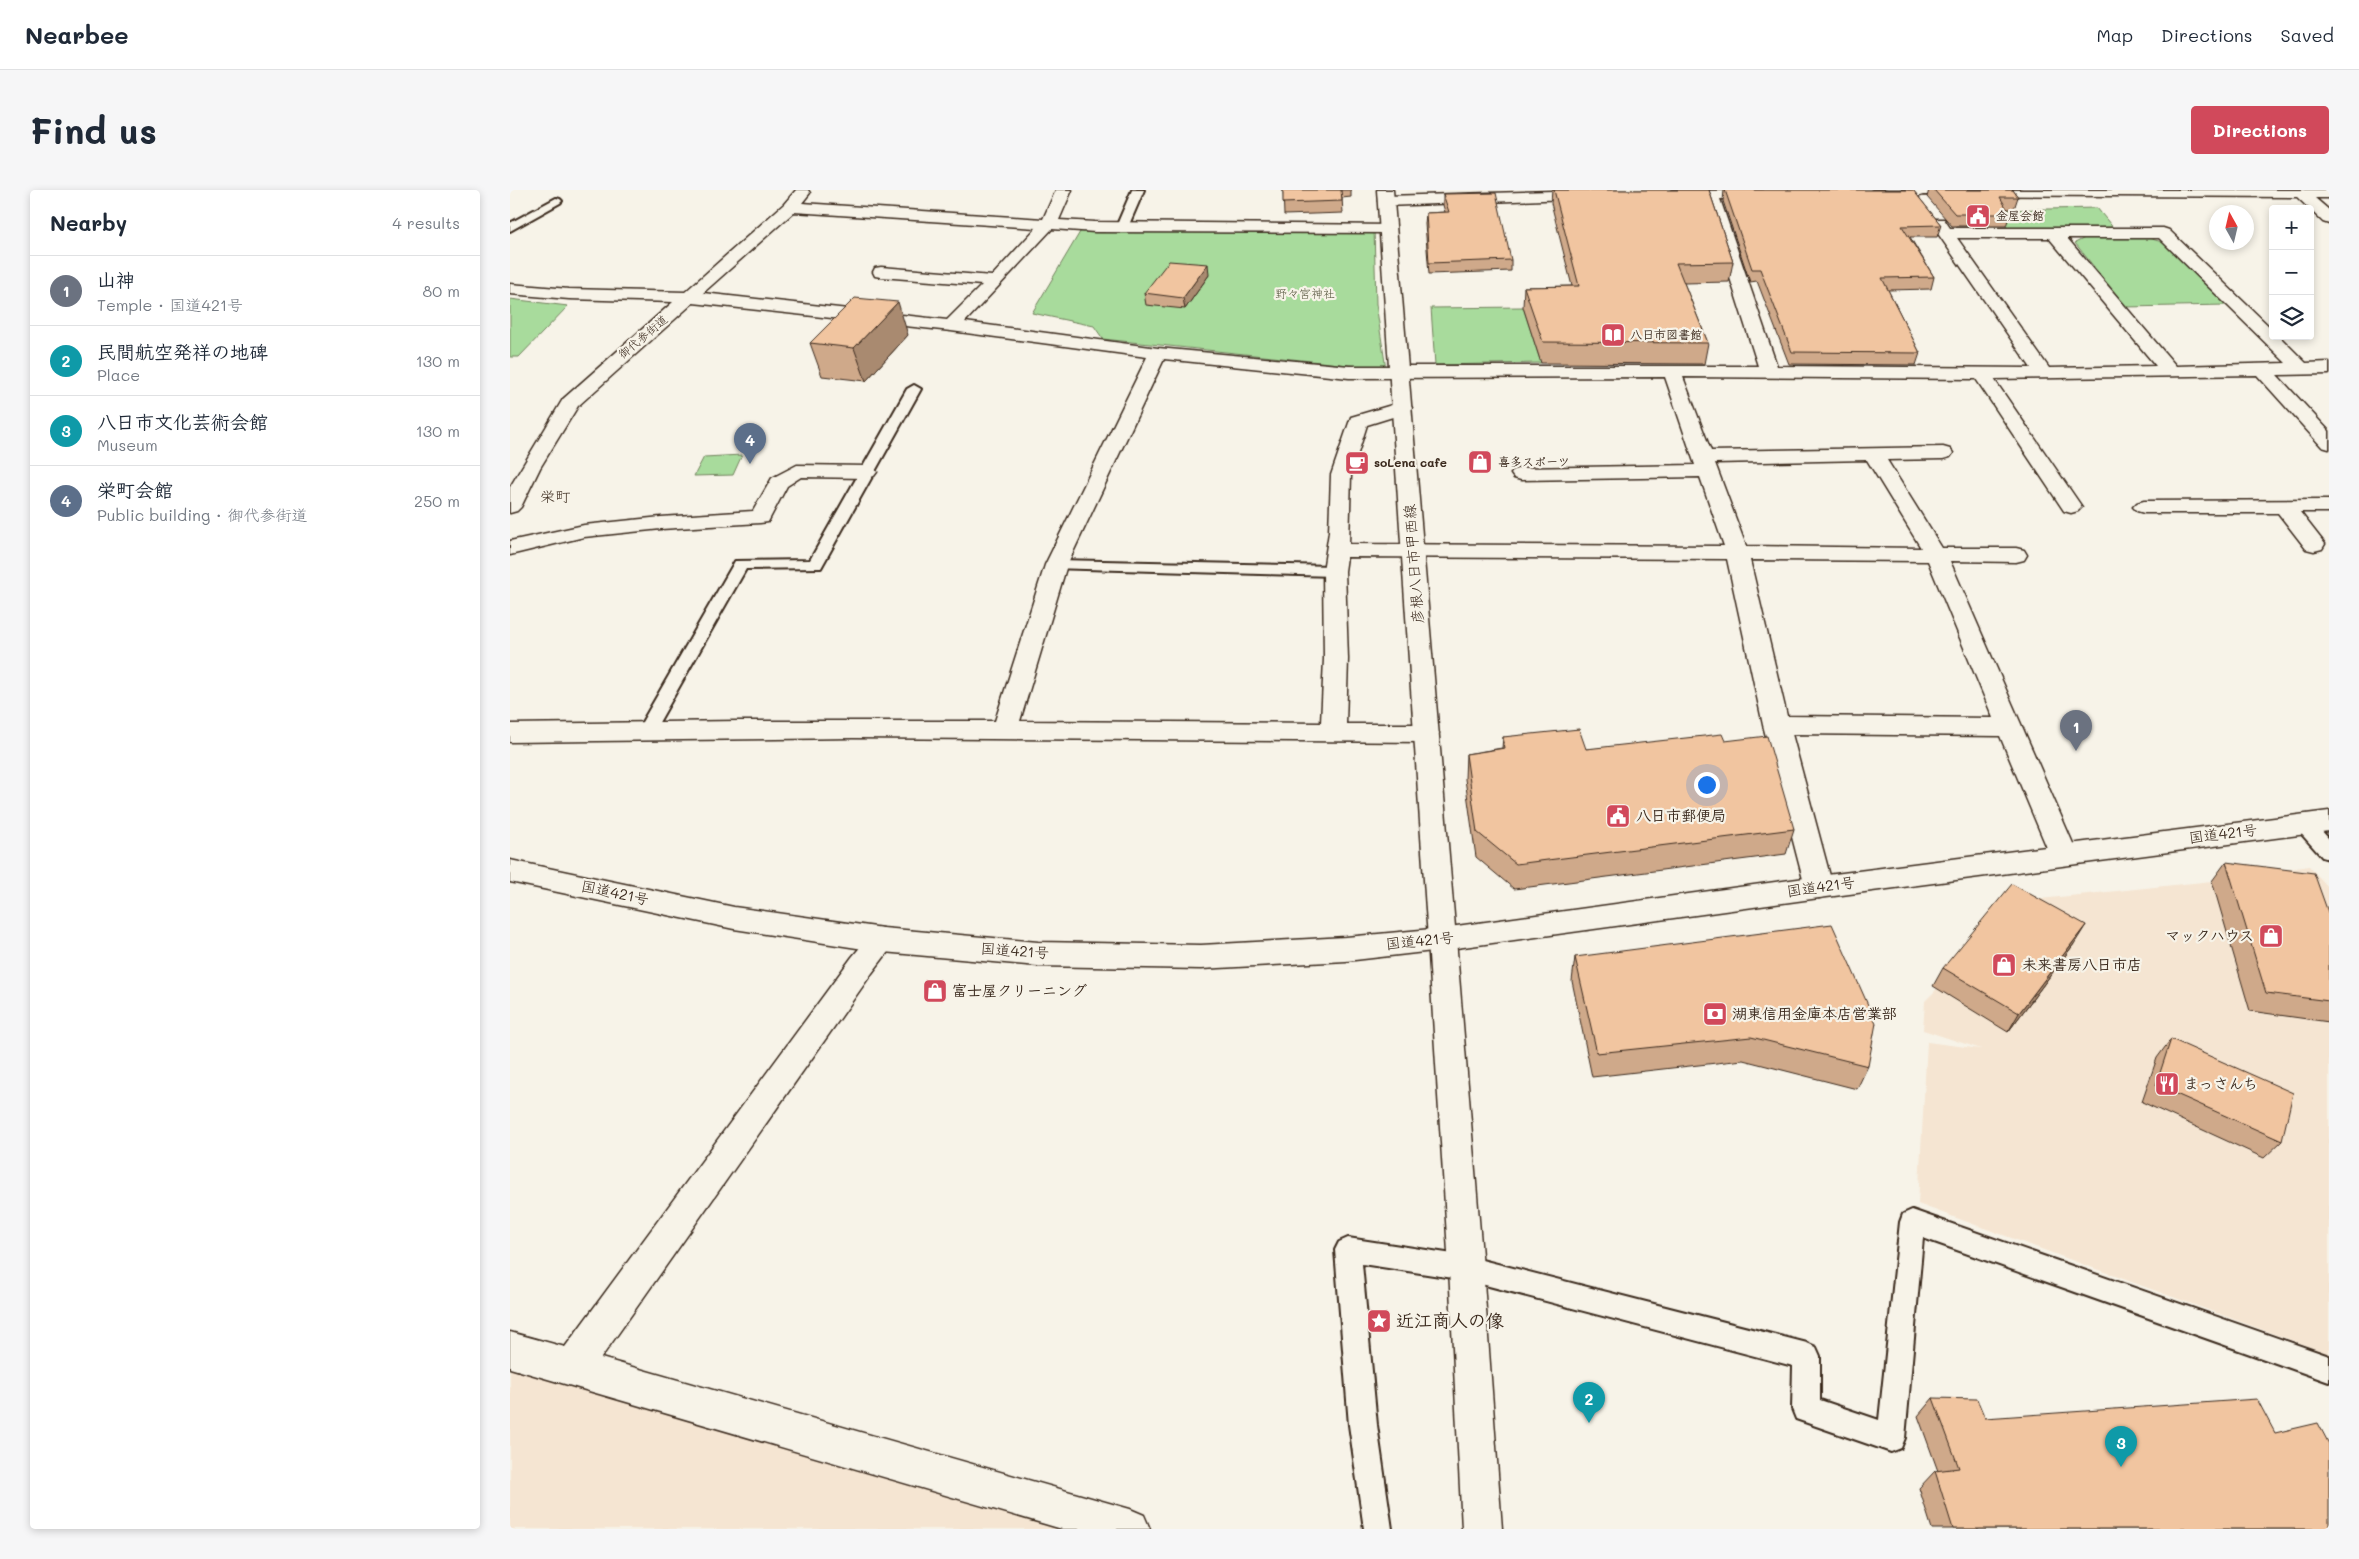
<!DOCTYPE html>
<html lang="en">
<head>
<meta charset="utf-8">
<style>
  :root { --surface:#fff; --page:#f6f6f7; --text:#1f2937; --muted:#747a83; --line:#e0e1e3; --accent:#d1495b }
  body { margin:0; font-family:Mali,"Klee One",sans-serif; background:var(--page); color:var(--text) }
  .controls { position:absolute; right:15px; top:15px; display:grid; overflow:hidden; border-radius:5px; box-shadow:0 2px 8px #0003 }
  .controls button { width:45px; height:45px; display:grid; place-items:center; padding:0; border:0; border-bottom:1px solid var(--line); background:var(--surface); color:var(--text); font:25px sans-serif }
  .compass { position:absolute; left:1699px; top:15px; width:45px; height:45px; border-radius:50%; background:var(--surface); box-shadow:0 2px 8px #0003; rotate:352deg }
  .you { position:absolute; left:1196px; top:594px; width:18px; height:18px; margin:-12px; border:4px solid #fff; border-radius:50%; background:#1a73e8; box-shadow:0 0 0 8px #1a73e833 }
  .badge { display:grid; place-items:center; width:32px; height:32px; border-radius:50%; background:var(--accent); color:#fff; font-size:16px; font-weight:700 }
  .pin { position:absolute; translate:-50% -41px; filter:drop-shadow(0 1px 2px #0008) }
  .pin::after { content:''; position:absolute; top:26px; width:18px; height:15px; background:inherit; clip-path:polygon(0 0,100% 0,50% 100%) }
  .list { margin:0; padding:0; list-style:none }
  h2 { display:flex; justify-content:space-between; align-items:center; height:65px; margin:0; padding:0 20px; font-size:21px }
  h2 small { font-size:16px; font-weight:400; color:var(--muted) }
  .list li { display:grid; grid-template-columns:32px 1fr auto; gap:15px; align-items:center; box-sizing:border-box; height:70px; padding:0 20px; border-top:1px solid var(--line) }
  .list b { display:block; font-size:19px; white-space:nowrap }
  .list p { margin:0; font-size:16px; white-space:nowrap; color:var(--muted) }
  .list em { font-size:16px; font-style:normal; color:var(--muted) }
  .icon { flex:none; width:28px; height:28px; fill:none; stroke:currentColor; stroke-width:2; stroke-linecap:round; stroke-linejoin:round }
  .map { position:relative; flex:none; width:1819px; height:1339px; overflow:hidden; border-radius:5px }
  header { display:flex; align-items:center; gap:30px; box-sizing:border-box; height:70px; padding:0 25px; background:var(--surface); border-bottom:1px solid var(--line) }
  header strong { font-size:24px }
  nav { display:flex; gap:28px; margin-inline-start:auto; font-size:18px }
  .intro { display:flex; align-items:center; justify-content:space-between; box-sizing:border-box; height:120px; padding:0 30px }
  h1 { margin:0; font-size:35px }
  .button { padding:12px 22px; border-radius:5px; background:var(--accent); color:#fff; font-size:18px; font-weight:700 }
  main { display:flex; gap:30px; padding:0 30px }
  aside { flex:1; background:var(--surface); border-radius:5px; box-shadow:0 2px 8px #0003 }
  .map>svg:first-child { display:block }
  .built { fill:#f5e5d2 }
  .green { fill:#a8db9c; stroke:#72825d }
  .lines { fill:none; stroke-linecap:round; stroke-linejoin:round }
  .service-casing { stroke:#3b2a1e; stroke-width:4 }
  .minor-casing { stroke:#3b2a1e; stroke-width:3 }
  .tertiary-casing { stroke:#3b2a1e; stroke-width:3 }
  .primary-casing { stroke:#3b2a1e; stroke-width:3 }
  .trunk-casing { stroke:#3b2a1e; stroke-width:3 }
  .service { fill:#f7f3e8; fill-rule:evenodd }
  .minor { fill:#f7f3e8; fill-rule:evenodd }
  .tertiary { fill:#f7f3e8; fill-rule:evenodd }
  .primary { fill:#f7f3e8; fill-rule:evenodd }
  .trunk { fill:#f7f3e8; fill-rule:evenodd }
  .wall { fill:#cfa98a; stroke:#3b2a1e }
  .shaded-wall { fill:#a98a70; stroke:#3b2a1e }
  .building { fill:#f1c5a0; stroke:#3b2a1e }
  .labels { text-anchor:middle; stroke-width:4.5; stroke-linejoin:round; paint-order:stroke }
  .far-poi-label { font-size:12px; font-weight:bold; fill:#3b2a1e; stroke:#f7f3e8; text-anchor:start }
  .far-park-label { font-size:12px; fill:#56563e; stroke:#f7f3e8 }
  .far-street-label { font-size:12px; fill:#3b2a1e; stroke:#f7f3e8 }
  .far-quarter-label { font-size:15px; fill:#3b2a1e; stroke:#f7f3e8 }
  .street-label { font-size:15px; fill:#3b2a1e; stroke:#f7f3e8 }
  .poi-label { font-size:15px; font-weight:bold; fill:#3b2a1e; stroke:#f7f3e8; text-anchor:start }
  .near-poi-label { font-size:18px; font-weight:bold; fill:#3b2a1e; stroke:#f7f3e8; text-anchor:start }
</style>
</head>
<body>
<header>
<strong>Nearbee</strong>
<nav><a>Map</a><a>Directions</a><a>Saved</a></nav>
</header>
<div class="intro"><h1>Find us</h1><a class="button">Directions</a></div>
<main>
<aside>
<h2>Nearby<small>4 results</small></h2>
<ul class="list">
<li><span class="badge" style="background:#6b7280">1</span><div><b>山神</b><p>Temple · 国道421号</p></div><em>80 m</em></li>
<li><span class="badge" style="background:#0f9aa8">2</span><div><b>民間航空発祥の地碑</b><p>Place</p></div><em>130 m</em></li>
<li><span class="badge" style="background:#0f9aa8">3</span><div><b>八日市文化芸術会館</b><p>Museum</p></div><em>130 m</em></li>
<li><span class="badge" style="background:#5c6f8a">4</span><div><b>栄町会館</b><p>Public building · 御代参街道</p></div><em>250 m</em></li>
</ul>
</aside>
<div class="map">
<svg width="1819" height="1339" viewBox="0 0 1819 1339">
  <rect width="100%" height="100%" fill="#f7f3e8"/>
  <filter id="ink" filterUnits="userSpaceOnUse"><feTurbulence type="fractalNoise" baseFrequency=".02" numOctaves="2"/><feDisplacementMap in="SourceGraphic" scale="10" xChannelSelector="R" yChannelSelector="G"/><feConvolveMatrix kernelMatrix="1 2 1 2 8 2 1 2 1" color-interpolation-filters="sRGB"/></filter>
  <g filter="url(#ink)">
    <path class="built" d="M 1799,676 L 1819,698 L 1819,1164 L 1408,1014 L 1417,852 L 1471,859 L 1413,840 L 1415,811 L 1424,802 L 1492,713 L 1702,691 Z
      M 0,1175 L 557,1339 L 0,1339 Z"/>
    <path class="green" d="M 1587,18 L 1605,40 L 1498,39 L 1487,20 Z
      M 573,37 L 864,38 L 866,114 L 876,179 L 593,149 L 584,136 L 522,123 Z
      M 1577,47 L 1635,47 L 1652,52 L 1716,115 L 1616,117 L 1565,53 Z
      M 0,109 L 58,116 L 9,167 L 0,167 Z
      M 1013,117 L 1031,173 L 925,175 L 921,118 Z
      M 232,265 L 223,285 L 184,286 L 194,267 Z"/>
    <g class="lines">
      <defs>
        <path id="service" d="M 622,0 L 634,0 L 618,37 L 612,40 L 608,39 L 606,37 Z
          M 46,8 L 50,9 L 52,11 L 50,13 L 0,41 L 0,33 Z
          M 404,195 L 411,199 L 311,378 L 236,379 L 143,543 L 137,545 L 131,543 L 128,539 L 225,371 L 300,370 L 397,199 Z
          M 546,370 L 824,376 L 830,378 L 832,381 L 830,384 L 824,386 L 540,378 L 538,375 L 540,372 Z
          M 1794,627 L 1801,629 L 1819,649 L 1819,669 L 1812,667 L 1787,639 L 1784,634 L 1787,629 Z
          M 1402,1020 L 1819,1166 L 1819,1192 L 1413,1048 L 1395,1248 L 1391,1258 L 1381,1262 L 1286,1229 L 1282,1219 L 1283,1176 L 956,1090 L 852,1074 L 867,1235 L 882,1339 L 854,1339 L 839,1235 L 825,1060 L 829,1052 L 838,1048 L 956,1066 L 1297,1153 L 1306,1157 L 1310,1166 L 1310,1210 L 1369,1230 L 1390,1032 L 1393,1024 Z"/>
        <path id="minor" d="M 286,0 L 298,0 L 300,3 L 292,13 L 533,29 L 546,0 L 562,0 L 549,30 L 585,32 L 884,35 L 886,38 L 884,41 L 878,43 L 585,42 L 542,39 L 455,132 L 648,158 L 839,176 L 1248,176 L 1195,9 L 1158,8 L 1155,5 L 1158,2 L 1163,0 L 1252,0 L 1258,4 L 1250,9 L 1210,9 L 1267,176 L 1521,178 L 1420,32 L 1422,29 L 1434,29 L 1440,38 L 1653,38 L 1659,40 L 1763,140 L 1763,146 L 1769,146 L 1796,173 L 1819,172 L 1819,184 L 1767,185 L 1819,241 L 1819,259 L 1812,257 L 1747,185 L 1484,189 L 1572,317 L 1568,321 L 1561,323 L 1554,321 L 1466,189 L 1173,187 L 1201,261 L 1433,257 L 1440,259 L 1443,263 L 1440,267 L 1433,269 L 1377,270 L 1432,358 L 1506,358 L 1514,360 L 1517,365 L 1514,370 L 1506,372 L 1440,371 L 1568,665 L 1564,672 L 1554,675 L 1544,672 L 1540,665 L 1490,546 L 1282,544 L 1323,697 L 1319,705 L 1309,708 L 1299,705 L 1295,697 L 1253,535 L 1217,369 L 837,367 L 835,381 L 838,469 L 836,534 L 916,534 L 925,537 L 929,543 L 925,549 L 916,552 L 343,548 L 0,552 L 0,534 L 229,531 L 485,531 L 535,375 L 637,167 L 441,141 L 183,113 L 68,216 L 30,278 L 11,317 L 7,321 L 0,323 L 0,297 L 53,209 L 163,112 L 59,109 L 0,104 L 0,94 L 59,99 L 175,102 L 274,14 ZM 284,22 L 526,38 L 482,86 L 371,77 L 365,78 L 363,82 L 365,86 L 371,87 L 472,95 L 437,130 L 193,103 ZM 1447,48 L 1539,48 L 1646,176 L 1539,178 ZM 1557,48 L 1649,48 L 1776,173 L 1666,176 ZM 654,169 L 839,188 L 1155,187 L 1185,275 L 1011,278 L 1004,280 L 1001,284 L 1004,288 L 1011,290 L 1190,287 L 1214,356 L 839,354 L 841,285 L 857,235 L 899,222 L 902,218 L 899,214 L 892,212 L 841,227 L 821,285 L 819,342 L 813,381 L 814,469 L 811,533 L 510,531 L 557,375 ZM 1357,270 L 1411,358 L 1236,356 L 1205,273 ZM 1240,370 L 1418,371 L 1483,528 L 1277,526 Z
          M 1078,0 L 1083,2 L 1086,5 L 1083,8 L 876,16 L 871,14 L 868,11 L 871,8 L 876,6 Z
          M 1362,0 L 1819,0 L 1819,8 L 1805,8 L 1819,20 L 1819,34 L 1813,32 L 1787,7 L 1413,5 L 1403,8 L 1368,7 L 1363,5 L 1360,2 Z
          M 287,275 L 357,276 L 364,278 L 367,282 L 364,286 L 357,288 L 291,287 L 277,296 L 258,332 L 250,333 L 151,339 L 74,347 L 0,365 L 0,351 L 74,335 L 151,327 L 243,321 L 262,288 Z
          M 1819,310 L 1819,322 L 1790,322 L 1815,354 L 1812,359 L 1804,361 L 1796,359 L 1768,323 L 1634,323 L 1627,321 L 1623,317 L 1627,313 L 1634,311 Z
          M 373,738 L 383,742 L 387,750 L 362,783 L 91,1168 L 620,1319 L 634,1325 L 640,1339 L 552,1339 L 0,1178 L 0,1142 L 55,1157 L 342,767 L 363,742 Z"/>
        <path id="tertiary" d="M 932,738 L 942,741 L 946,749 L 973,1078 L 992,1339 L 952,1339 L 939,1078 L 918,749 L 922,741 Z"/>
        <path id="primary" d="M 867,0 L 883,0 L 946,749 L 942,757 L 932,760 L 922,757 L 918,749 Z"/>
        <path id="trunk" d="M 1819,621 L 1819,641 L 1309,708 L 932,760 L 836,771 L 691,779 L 528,776 L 373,762 L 224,739 L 0,692 L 0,670 L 224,717 L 373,738 L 528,752 L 691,755 L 836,747 L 932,738 L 1309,686 Z"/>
      </defs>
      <use href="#service" class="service-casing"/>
      <use href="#minor" class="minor-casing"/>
      <use href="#tertiary" class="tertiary-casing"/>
      <use href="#primary" class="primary-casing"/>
      <use href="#trunk" class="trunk-casing"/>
      <use href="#service" class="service"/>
      <use href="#minor" class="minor"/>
      <use href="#tertiary" class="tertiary"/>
      <use href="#primary" class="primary"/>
      <use href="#trunk" class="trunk"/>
    </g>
    <path class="wall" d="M 773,0 L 841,0 L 841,7 L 832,8 L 833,23 L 774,25 Z
      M 1042,0 L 1208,0 L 1199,0 L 1223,72 L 1219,92 L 1174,93 L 1198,153 L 1194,174 L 1031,173 L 1013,117 L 1014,97 L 1062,96 L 1041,13 Z
      M 1214,0 L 1403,0 L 1431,35 L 1427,47 L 1400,47 L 1424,87 L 1421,99 L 1378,100 L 1410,163 L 1406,175 L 1279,174 L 1247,91 L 1240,92 L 1213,11 Z
      M 1419,0 L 1503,0 L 1508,7 L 1504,19 L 1497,19 L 1500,24 L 1496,36 L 1442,36 L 1417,7 Z
      M 933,4 L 1001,70 L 1001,81 L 919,84 L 915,34 L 916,23 L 935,22 L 933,15 Z
      M 699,85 L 675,119 L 636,115 L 634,103 Z
      M 398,145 L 356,191 L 312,186 L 300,153 Z
      M 993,547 L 1076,559 L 1215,551 L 1284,639 L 1276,664 L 1004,699 L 966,667 L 955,589 L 956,564 L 992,558 Z
      M 1716,672 L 1819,725 L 1819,832 L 1740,821 L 1702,691 Z
      M 1564,754 L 1498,842 L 1423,796 L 1433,778 Z
      M 1065,767 L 1358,876 L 1347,899 L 1233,870 L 1082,887 L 1062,791 Z
      M 1661,849 L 1772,951 L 1754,968 L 1632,912 L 1647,868 Z
      M 1423,1208 L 1475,1228 L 1765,1243 L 1819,1339 L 1422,1339 L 1409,1298 L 1425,1281 L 1428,1281 L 1408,1226 Z"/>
    <path class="shaded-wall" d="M 698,74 L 699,85 L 675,119 L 673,108 Z
      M 388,112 L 398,145 L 356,191 L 344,158 Z
      M 1576,735 L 1564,754 L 1498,842 L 1509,823 Z"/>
    <path class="building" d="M 773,0 L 831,0 L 832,11 L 773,13 Z
      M 1044,0 L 1199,0 L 1223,72 L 1166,73 L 1198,153 L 1033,152 L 1014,97 L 1069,96 Z
      M 1215,0 L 1403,0 L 1431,35 L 1392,36 L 1424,87 L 1372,88 L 1410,163 L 1282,162 L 1250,79 L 1242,79 Z
      M 1424,0 L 1503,0 L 1508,7 L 1490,7 L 1500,24 L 1445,24 Z
      M 986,3 L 1001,70 L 919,73 L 916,23 L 939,22 L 933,4 Z
      M 659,71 L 698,74 L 673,108 L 634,103 Z
      M 345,108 L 388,112 L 344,158 L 300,153 Z
      M 1069,539 L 1076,559 L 1212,544 L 1215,551 L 1257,546 L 1284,639 L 1006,674 L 967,642 L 956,564 L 995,558 L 993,547 Z
      M 1716,672 L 1804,683 L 1819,725 L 1819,811 L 1756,803 Z
      M 1502,694 L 1576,735 L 1509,823 L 1433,778 Z
      M 1322,734 L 1366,833 L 1358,876 L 1241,847 L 1087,863 L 1065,767 Z
      M 1661,849 L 1783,903 L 1772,951 L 1646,895 Z
      M 1423,1208 L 1467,1209 L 1475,1228 L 1747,1209 L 1765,1243 L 1808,1233 L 1819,1254 L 1819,1339 L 1443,1339 L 1425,1281 L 1449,1278 Z"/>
  </g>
  <defs>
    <symbol id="civic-square" viewBox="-11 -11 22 22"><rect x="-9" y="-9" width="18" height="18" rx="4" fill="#d1495b" stroke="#f7f3e8"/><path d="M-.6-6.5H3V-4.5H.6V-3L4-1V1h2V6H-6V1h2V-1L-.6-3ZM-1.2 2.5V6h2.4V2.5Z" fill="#fff"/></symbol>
    <symbol id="library-square" viewBox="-11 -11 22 22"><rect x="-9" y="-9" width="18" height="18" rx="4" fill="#d1495b" stroke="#f7f3e8"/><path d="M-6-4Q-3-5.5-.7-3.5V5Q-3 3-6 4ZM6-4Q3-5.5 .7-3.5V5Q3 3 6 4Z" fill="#fff"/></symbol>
    <symbol id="shop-square" viewBox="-11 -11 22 22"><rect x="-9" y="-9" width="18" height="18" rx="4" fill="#d1495b" stroke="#f7f3e8"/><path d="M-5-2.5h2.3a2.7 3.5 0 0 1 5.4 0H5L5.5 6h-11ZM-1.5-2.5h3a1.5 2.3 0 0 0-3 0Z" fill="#fff"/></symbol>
    <symbol id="cafe-square" viewBox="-11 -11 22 22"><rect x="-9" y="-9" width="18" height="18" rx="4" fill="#d1495b" stroke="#f7f3e8"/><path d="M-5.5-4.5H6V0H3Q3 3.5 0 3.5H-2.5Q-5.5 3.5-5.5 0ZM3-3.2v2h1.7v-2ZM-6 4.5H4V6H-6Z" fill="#fff"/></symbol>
    <symbol id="bank-square" viewBox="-11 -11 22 22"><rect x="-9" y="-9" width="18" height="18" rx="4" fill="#d1495b" stroke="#f7f3e8"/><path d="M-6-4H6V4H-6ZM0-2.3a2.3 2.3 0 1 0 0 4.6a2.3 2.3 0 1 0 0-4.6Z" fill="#fff"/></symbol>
    <symbol id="restaurant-square" viewBox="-11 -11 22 22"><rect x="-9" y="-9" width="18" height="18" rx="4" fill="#d1495b" stroke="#f7f3e8"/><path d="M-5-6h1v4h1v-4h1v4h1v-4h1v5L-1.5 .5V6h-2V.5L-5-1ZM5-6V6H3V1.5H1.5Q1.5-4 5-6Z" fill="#fff"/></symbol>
    <symbol id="sight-square" viewBox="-11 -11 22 22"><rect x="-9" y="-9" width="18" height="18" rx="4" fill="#d1495b" stroke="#f7f3e8"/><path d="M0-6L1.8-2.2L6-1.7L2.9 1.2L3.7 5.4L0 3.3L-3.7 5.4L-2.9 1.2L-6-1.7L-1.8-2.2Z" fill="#fff"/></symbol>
  </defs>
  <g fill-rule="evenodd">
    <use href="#civic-square" x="1454" y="12" width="28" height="28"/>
    <use href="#library-square" x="1089" y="131" width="28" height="28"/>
    <use href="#shop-square" x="956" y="258" width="28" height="28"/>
    <use href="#cafe-square" x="833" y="259" width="28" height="28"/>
    <use href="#civic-square" x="1094" y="612" width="28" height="28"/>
    <use href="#shop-square" x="1747" y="732" width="28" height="28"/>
    <use href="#shop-square" x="1480" y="761" width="28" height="28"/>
    <use href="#shop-square" x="411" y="787" width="28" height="28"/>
    <use href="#bank-square" x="1191" y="810" width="28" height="28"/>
    <use href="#restaurant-square" x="1643" y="880" width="28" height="28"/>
    <use href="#sight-square" x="855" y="1117" width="28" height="28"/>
  </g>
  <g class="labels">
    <g class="far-poi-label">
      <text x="1486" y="30">金屋会館</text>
      <text x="1120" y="149">八日市図書館</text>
      <text x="988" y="276">喜多スポーツ</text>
      <text x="864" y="277">soLena cafe</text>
    </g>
    <g class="far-park-label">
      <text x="795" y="108">野々宮神社</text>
    </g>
    <g class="far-street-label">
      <text transform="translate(133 147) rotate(-40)" y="4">御代参街道</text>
    </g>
    <g class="far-quarter-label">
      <text x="45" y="312">栄町</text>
    </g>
    <g class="street-label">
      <text transform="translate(904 374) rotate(-94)" y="5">彦根八日市甲西線</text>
      <text transform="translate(1713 644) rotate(-7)" y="5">国道421号</text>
      <text transform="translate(1311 697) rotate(-8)" y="5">国道421号</text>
      <text transform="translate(105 703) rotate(12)" y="5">国道421号</text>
      <text transform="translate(910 751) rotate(-6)" y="5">国道421号</text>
      <text transform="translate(505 761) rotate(4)" y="5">国道421号</text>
    </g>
    <g class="poi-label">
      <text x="1126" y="631">八日市郵便局</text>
      <text x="1744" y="751" text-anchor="end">マックハウス</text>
      <text x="1512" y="780">未来書房八日市店</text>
      <text x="442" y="806">富士屋クリーニング</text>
      <text x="1222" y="829">湖東信用金庫本店営業部</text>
      <text x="1674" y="899">まっさんち</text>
    </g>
    <g class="near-poi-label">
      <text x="886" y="1137">近江商人の像</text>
    </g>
  </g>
</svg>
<div class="controls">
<button>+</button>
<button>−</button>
<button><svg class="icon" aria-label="layers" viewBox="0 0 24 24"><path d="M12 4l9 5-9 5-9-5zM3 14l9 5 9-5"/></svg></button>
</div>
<svg class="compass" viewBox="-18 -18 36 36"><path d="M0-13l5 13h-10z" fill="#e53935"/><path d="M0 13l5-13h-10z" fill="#747a83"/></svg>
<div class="you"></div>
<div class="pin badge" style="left:1566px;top:561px;background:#6b7280">1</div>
<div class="pin badge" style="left:1079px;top:1233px;background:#0f9aa8">2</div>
<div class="pin badge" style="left:1611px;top:1277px;background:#0f9aa8">3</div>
<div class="pin badge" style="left:240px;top:274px;background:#5c6f8a">4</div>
</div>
</main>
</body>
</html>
